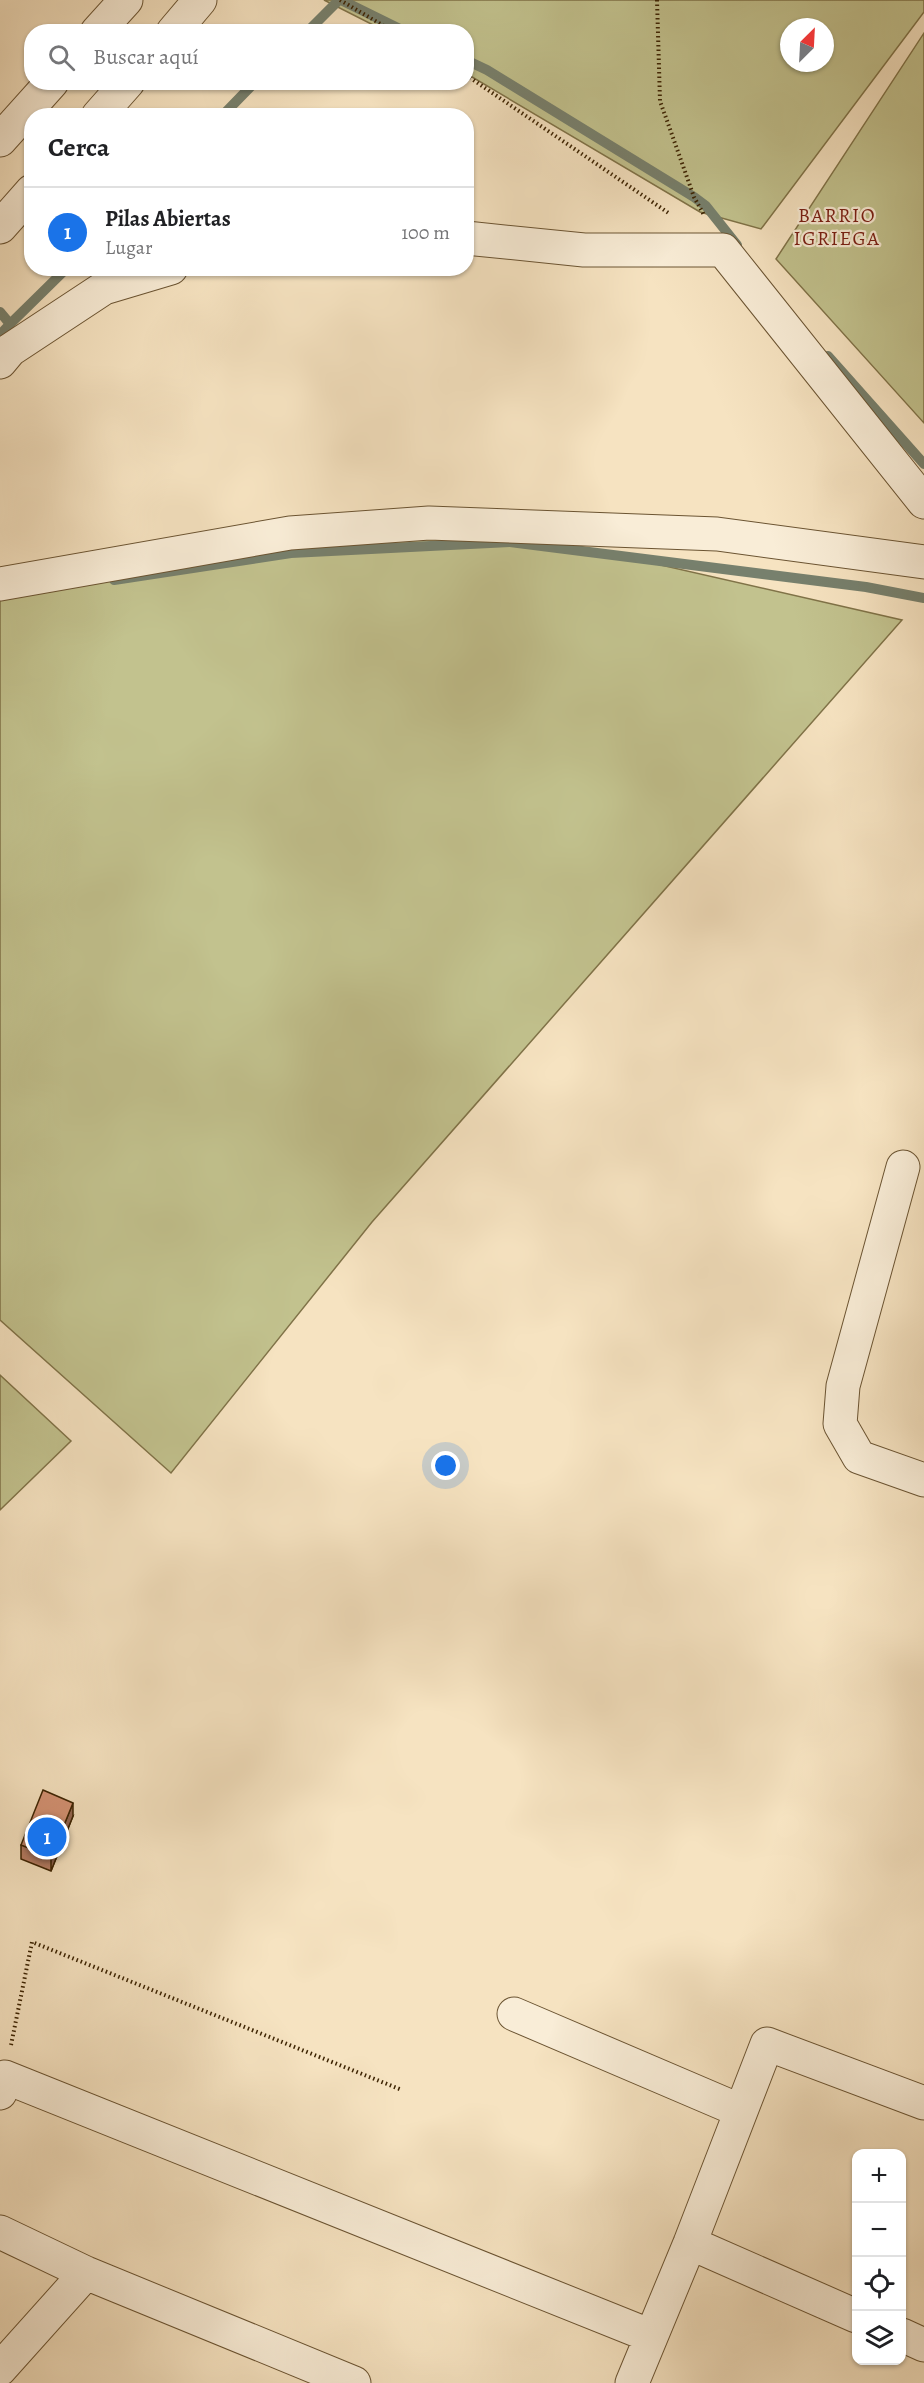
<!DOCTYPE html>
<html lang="es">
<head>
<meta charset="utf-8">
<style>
  :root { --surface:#fff; --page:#f2f2f2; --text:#202124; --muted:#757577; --line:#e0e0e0; --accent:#1a73e8 }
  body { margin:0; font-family:Alegreya,serif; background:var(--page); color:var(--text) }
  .controls { position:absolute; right:18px; bottom:18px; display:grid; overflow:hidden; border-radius:12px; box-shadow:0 2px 4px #0004 }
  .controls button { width:54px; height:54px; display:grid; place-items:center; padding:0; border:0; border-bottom:2px solid var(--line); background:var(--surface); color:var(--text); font:30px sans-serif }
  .compass { position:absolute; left:780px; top:18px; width:54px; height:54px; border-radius:50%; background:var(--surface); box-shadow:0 2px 4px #0004; rotate:24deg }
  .you { position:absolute; left:446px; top:1466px; width:21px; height:21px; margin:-15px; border:4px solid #fff; border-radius:50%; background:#1a73e8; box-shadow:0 0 0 9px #1a73e833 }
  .badge { display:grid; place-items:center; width:39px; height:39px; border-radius:50%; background:var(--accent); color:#fff; font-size:20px; font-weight:700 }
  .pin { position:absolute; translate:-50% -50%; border:3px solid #fff; box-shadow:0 2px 6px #0006 }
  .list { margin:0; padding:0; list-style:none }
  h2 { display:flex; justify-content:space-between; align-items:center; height:78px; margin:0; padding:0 24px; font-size:26px }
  h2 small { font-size:20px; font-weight:400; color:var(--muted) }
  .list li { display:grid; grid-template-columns:39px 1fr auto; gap:18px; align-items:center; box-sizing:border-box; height:90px; padding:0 24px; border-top:2px solid var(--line) }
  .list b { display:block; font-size:22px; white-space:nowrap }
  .list p { margin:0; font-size:20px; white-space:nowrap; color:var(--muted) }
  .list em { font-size:20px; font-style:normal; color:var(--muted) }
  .icon { flex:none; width:33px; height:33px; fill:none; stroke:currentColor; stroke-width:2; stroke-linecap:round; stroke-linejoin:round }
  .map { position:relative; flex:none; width:924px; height:2383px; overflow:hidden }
  .search { position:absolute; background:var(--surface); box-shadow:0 2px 4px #0004; left:24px; top:24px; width:450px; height:66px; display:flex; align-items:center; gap:15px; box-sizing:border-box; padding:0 21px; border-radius:24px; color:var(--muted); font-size:22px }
  .panel { position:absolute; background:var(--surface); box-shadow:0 2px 4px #0004; left:24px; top:108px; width:450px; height:168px; border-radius:24px }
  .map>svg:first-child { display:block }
  .green { fill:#c2c28e; stroke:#807348; stroke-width:1.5; fill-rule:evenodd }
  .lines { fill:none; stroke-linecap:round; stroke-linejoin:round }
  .stream { stroke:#77806d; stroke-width:10 }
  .minor-casing { stroke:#6b5432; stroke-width:35 }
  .path { stroke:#3d2403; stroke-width:4; stroke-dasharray:1.5 3; stroke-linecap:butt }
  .minor { stroke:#f9edd7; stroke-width:33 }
  .wall { fill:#b77e65; stroke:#3d2403; stroke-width:1.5 }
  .shaded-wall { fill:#956752; stroke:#3d2403; stroke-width:1.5 }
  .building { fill:#d59375; stroke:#3d2403; stroke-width:1.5 }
  .labels { text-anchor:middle; stroke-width:4.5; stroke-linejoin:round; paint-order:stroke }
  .neighbourhood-label { font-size:20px; letter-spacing:1.5px; fill:#7a1f14; stroke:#f9edd7 }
</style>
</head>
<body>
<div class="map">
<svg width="924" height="2383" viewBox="0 0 924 2383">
  <rect width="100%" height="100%" fill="#f6e3c1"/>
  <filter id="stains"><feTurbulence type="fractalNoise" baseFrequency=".00333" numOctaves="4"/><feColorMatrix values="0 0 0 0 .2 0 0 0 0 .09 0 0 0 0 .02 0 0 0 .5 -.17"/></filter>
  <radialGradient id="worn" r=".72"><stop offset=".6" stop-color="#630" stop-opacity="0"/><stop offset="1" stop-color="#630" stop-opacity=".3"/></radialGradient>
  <path class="green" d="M 324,0 L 924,0 L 924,12 L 761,229 L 700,212 L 467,74 L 466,32 L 385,31 ZM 789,27 L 825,27 L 825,63 L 789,63 Z
    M 924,33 L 924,423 L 776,259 Z
    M 494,527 L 902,620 L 372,1222 L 171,1473 L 0,1320 L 0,595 Z
    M 0,1375 L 71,1441 L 0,1510 Z"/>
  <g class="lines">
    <path class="stream" d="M 341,0 L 406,32
      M 307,32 L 339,0
      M 466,60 L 487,70 L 694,197 L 706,206 L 737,245
      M 222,116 L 255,82
      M 0,312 L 10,324 L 67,268
      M 0,335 L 10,324
      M 828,356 L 924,464
      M 114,580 L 291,553 L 510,542 L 866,587 L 924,598"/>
    <defs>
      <path id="minor" d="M 97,32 L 126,0
        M 173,32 L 200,0
        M 98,116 L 128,82
        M 0,140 L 52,82
        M 0,227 L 32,191
        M 466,238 L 584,250 L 723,250 L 924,502
        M 0,362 L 10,350 L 104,288 L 171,268
        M 0,584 L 290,533 L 429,523 L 717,534 L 924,562
        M 903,1167 L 843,1386 L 840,1424 L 859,1457 L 924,1480
        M 514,2014 L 741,2111
        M 0,2093 L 5,2077 L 651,2336
        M 0,2232 L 86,2273 L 354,2383
        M 690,2243 L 856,2316
        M 902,2335 L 924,2345
        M 0,2369 L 86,2273
        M 632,2383 L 690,2243 L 767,2044 L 924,2103"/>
    </defs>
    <use href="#minor" class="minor-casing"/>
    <path class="path" d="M 340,0 L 394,32
      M 657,0 L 660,101 L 694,197 L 704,215
      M 466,75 L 670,214
      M 11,2045 L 32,1942 L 402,2090"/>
    <use href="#minor" class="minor"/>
  </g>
  <path class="wall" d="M 73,1816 L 51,1871 L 21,1859 L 21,1845 Z"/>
  <path class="shaded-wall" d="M 73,1803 L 73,1816 L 51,1871 L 51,1857 Z"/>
  <path class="building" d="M 43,1790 L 73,1803 L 51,1857 L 21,1845 Z"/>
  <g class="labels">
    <g class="neighbourhood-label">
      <text x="837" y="222">BARRIO<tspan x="837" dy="23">IGRIEGA</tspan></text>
    </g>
  </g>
  <rect width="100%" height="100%" filter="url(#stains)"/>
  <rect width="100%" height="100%" fill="url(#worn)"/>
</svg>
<div class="controls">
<button>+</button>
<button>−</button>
<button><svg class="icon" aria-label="locate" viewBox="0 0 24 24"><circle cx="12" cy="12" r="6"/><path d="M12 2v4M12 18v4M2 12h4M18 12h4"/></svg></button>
<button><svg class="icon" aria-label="layers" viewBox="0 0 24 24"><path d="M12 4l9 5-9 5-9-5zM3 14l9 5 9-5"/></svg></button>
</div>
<svg class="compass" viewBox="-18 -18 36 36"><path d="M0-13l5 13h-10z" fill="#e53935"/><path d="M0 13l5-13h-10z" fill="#757577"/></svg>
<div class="you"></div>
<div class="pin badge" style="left:47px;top:1837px">1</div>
<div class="search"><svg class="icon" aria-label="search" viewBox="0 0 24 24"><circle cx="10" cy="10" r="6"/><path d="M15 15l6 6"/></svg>Buscar aquí</div>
<section class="panel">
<h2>Cerca<small></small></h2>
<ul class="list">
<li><span class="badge">1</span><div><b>Pilas Abiertas</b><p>Lugar</p></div><em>100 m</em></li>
</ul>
</section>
</div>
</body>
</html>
